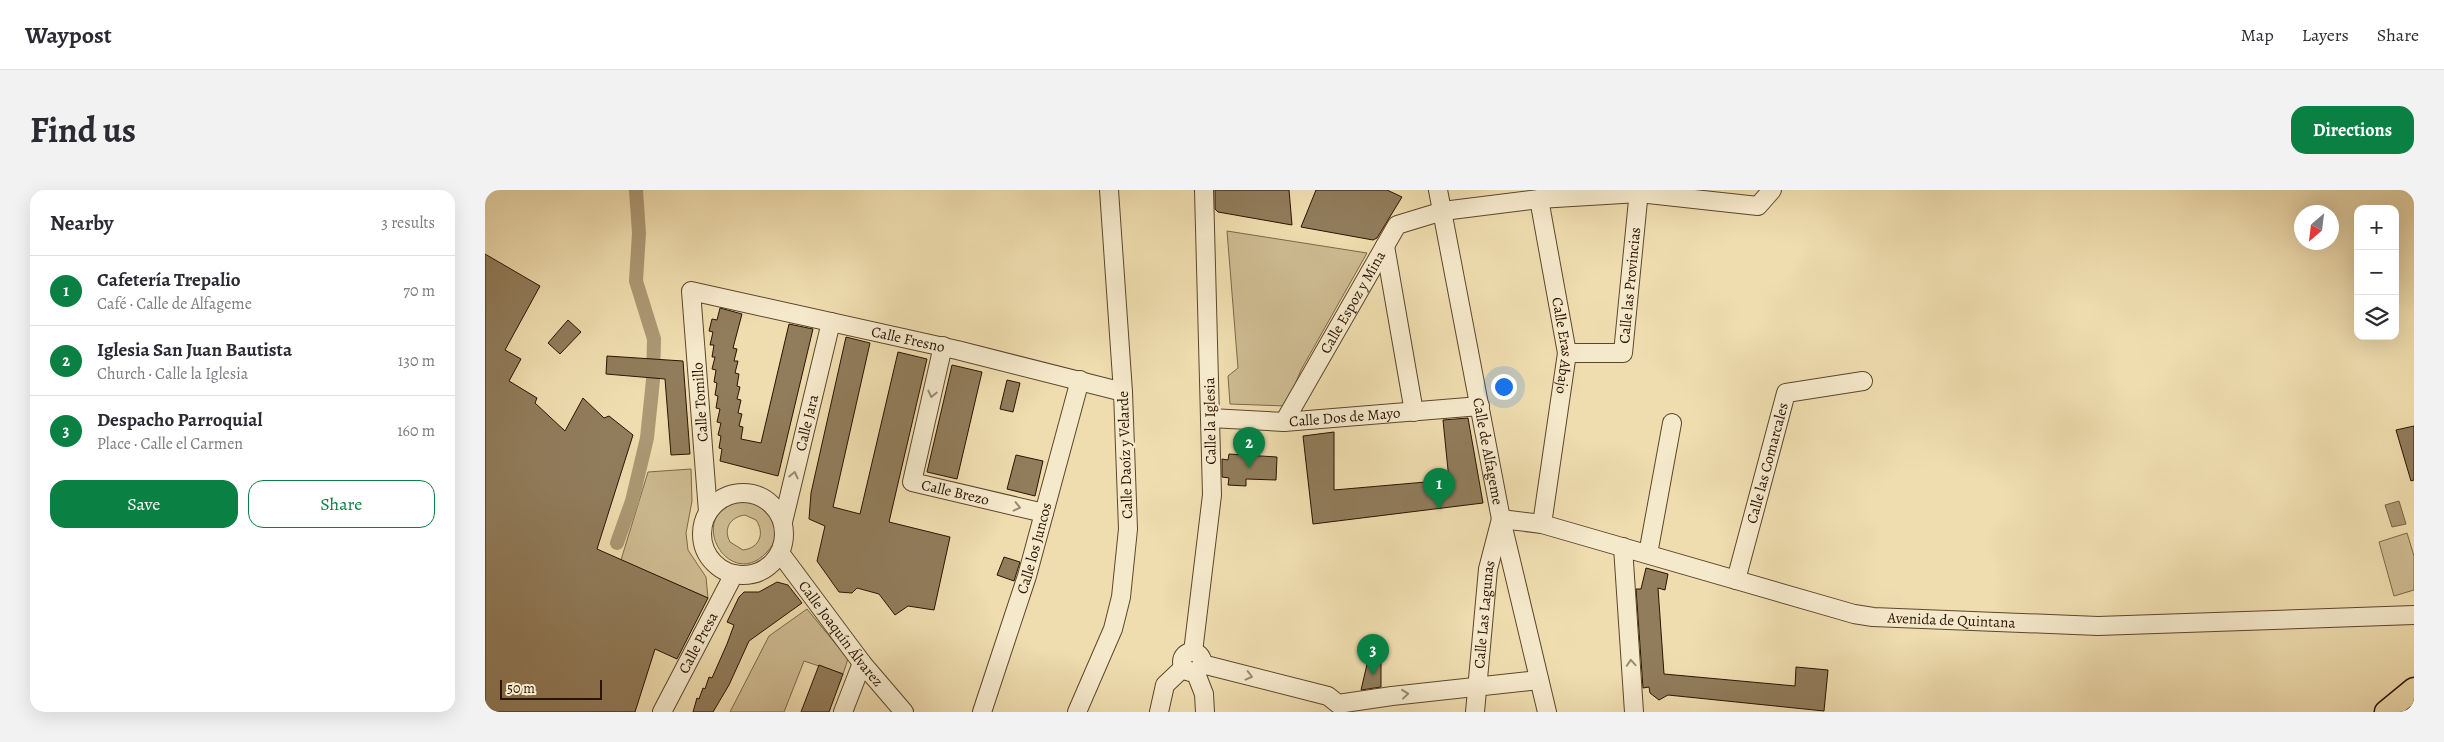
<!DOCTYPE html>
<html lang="en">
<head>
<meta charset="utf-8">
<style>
  :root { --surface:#fff; --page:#f2f2f3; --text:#2b2b33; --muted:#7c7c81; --line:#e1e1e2; --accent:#0b8043 }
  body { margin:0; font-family:Alegreya,serif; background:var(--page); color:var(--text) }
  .controls { position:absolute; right:15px; top:15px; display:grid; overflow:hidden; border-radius:10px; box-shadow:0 5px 20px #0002 }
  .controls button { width:45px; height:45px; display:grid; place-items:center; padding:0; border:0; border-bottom:1px solid var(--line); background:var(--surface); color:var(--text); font:25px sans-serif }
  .compass { position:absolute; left:1809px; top:15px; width:45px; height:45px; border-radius:50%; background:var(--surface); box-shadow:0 5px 20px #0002; rotate:208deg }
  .scale { position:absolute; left:15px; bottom:12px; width:102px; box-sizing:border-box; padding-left:5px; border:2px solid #2b1300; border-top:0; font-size:14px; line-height:18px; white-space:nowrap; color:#2b1300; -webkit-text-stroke:4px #f5e9cb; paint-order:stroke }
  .you { position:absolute; left:1018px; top:196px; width:18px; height:18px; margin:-12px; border:4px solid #fff; border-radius:50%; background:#1a73e8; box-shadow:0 0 0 8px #1a73e833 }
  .badge { display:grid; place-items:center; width:32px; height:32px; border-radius:50%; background:var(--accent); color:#fff; font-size:16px; font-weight:700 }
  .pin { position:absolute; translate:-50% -41px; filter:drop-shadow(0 1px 2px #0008) }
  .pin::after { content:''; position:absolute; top:26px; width:18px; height:15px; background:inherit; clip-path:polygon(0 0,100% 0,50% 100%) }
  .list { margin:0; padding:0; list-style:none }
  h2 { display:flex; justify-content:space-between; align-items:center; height:65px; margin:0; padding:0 20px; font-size:21px }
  h2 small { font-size:16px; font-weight:400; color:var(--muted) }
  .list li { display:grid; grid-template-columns:32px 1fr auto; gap:15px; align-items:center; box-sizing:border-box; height:70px; padding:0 20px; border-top:1px solid var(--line) }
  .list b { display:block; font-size:19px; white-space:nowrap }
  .list p { margin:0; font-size:16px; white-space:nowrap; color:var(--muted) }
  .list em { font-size:16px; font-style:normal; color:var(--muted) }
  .actions { display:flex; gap:10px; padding:15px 20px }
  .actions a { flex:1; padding:11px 0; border:1px solid var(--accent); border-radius:15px; text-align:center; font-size:18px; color:var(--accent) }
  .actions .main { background:var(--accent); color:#fff }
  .icon { flex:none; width:28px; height:28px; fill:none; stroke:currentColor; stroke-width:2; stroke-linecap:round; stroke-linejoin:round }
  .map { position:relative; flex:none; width:1929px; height:522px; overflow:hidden; border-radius:15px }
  header { display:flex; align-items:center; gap:30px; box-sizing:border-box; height:70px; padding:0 25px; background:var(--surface); border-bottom:1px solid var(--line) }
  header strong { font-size:24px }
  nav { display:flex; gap:28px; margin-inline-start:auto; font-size:18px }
  .intro { display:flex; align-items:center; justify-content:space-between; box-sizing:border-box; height:120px; padding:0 30px }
  h1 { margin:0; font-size:35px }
  .button { padding:12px 22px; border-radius:15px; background:var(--accent); color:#fff; font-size:18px; font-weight:700 }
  main { display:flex; gap:30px; padding:0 30px }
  aside { flex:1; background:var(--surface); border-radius:15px; box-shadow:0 5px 20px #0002 }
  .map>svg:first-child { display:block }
  .green { fill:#cebb91; stroke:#7c6748; fill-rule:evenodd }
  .water { fill:#ac9874; stroke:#786346 }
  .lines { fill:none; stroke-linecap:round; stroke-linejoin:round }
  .canal { stroke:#ac9874; stroke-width:14 }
  .building { fill:#917c5b; stroke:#2b1300 }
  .minor-casing { stroke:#5c462c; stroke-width:20 }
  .major-casing { stroke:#2b1300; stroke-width:25 }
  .minor { stroke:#f5e9cb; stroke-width:18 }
  .major { stroke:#efddaf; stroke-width:22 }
  .oneway { stroke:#9a8970 }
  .labels { text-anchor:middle; stroke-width:5; stroke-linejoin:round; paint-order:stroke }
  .street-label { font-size:15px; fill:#2b1300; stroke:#f5e9cb }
</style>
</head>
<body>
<header>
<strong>Waypost</strong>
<nav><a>Map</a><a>Layers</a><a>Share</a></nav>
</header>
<div class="intro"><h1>Find us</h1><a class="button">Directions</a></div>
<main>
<aside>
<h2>Nearby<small>3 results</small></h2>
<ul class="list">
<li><span class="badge">1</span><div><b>Cafetería Trepalio</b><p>Café · Calle de Alfageme</p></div><em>70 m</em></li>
<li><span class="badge">2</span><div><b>Iglesia San Juan Bautista</b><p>Church · Calle la Iglesia</p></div><em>130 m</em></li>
<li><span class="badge">3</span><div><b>Despacho Parroquial</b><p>Place · Calle el Carmen</p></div><em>160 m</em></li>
</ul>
<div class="actions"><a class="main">Save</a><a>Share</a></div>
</aside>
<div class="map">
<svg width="1929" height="522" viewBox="0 0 1929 522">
  <rect width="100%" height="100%" fill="#efddaf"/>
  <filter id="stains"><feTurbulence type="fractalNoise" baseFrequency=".004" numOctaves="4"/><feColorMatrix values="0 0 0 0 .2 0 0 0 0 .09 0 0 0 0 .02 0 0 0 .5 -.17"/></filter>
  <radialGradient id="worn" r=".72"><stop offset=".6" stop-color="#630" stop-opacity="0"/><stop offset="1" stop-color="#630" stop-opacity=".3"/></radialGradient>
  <path class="green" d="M 742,41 L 882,63 L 816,180 L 801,216 L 745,214 L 743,186 L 753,178 Z
    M 206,279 L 207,311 L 201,343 L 203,360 L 221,387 L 223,408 L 136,370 L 163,282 Z
    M 261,311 C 283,316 302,342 282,362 C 243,405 195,318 261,311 ZM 260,325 L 271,330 C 280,343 275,358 258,360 L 245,352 C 238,339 245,327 260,325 Z
    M 1922,343 L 1929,366 L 1929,400 L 1909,406 L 1894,352 Z
    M 322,419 L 363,469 L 358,484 L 319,471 L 299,522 L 245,522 L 284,446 Z"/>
  <path class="water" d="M 1914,311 L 1921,334 L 1907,337 L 1900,315 Z"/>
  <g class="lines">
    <path class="canal" d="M 132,353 L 147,311 L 162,248 L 168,190 L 169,149 L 151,91 L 154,43 L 151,0"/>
  </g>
  <path class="building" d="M 730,0 L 804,0 L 807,35 L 733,22 L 730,19 Z
    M 831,0 L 902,0 L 917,7 L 892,48 L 888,50 L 816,37 Z
    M 0,64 L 55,96 L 20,160 L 36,169 L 24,191 L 52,208 L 50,213 L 80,241 L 98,208 L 119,228 L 124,226 L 148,245 L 112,359 L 223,408 L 192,469 L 170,459 L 150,522 L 0,522 Z
    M 235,118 L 257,124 L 248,158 L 252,159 L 249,171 L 253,171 L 250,183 L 254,184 L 252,196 L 255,197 L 252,209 L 256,210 L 253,223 L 257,224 L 254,236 L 258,237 L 256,249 L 276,253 L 304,134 L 328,139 L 293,286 L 235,271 L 237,259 L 234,258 L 236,246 L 233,245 L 236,233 L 232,232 L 235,219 L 231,218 L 233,206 L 230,205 L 232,193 L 229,192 L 231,180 L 227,179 L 230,167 L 227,167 L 229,155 L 225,155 L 228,142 L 224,141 L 227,129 L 232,130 Z
    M 83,130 L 96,142 L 75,164 L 63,153 Z
    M 361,147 L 385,153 L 348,317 L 375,324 L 413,162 L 442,169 L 404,332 L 465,347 L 449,420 L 423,416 L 410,425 L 394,404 L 372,398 L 367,403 L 354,402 L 332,371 L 340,336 L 324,329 L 326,303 Z
    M 122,166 L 198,171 L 205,264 L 186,265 L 180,189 L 121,184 Z
    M 467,175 L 497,182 L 472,289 L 442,282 Z
    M 522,190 L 535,193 L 528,222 L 515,219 Z
    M 983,228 L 998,313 L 828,334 L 818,246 L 849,242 L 849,300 L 964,290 L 958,230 Z
    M 1929,236 L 1929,290 L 1926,291 L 1911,240 Z
    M 744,264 L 792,267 L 791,290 L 761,289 L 761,296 L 743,295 L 744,288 L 737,287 L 737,269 L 743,270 Z
    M 531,265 L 558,271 L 550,306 L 522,299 Z
    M 519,367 L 535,372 L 529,391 L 512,385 Z
    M 1161,378 L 1183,384 L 1180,400 L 1173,398 L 1179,484 L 1310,496 L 1311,477 L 1343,480 L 1339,521 L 1183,505 L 1174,510 L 1165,503 L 1164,497 L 1158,498 L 1151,399 L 1156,399 Z
    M 292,392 L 303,395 L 317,413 L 264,451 L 244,495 L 228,522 L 208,522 L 212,508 L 214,509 L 218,498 L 220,499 L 224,487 L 227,488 L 242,454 L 249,435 L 242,432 L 254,407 L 259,402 L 274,402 Z
    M 896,468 L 896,497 L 876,500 L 883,470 Z
    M 334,475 L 358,484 L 344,522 L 316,522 Z"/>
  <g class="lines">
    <defs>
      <g id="minor">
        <path id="s1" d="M 953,0 L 1016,329 L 1062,522"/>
        <path id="s2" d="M 1054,9 L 1082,163 L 1057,334"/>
        <path d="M 900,56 L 929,222"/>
        <path id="s3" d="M 458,156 L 427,292 L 559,323"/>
        <path id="s4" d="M 1082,163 L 1138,163 L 1154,0"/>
        <path id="s5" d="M 725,228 L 799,232 L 995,216"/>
        <path id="s6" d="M 799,232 L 912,35 L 958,21 L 1054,9 L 1154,3 L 1273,16 L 1287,0"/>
        <circle cx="258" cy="344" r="41"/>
        <path id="s7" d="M 223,322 L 206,101 L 472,160 L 638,202"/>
        <path id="s8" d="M 298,332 L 346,132"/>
        <path d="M 1138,357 L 1149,522"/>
        <path id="s9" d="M 295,363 L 377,473 L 419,522"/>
        <path d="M 1163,364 L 1187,233"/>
        <path id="s10" d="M 1251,390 L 1301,203 L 1378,191"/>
        <path d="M 708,462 L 727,305 L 719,0"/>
        <circle cx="707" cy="472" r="10"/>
        <path d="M 717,474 L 843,506 L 853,514 L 907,506 L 1054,490"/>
        <path d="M 710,481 L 719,504 L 720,522"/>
        <path id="s11" d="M 177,522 L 249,384"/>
        <path d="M 358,522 L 377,473"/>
        <path id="s12" d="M 497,522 L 542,386 L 595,190"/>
        <path d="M 592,522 L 628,439 L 636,407 L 643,339 L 638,202 L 624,0"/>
        <path d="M 674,522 L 680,495 L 699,477"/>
        <path id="s13" d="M 990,522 L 1003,379 L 1016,329 L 1057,334 L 1369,424 L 1388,427 L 1613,436 L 1929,425"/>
      </g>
      <path id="major" d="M 1901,522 L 1929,499"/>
    </defs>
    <use href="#minor" class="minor-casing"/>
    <use href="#major" class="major-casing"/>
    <use href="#minor" class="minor"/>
    <use href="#major" class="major"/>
  </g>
  <defs><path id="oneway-chevron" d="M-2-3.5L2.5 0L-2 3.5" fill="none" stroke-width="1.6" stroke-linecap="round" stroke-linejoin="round" transform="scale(1.25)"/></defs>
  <g class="oneway">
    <use href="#oneway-chevron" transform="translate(447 204) rotate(103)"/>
    <use href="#oneway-chevron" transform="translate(309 285) rotate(-77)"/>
    <use href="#oneway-chevron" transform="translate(532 317) rotate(13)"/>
    <use href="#oneway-chevron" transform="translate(1146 473) rotate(-94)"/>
    <use href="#oneway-chevron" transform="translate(764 486) rotate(14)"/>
    <use href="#oneway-chevron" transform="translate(920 504) rotate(-6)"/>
  </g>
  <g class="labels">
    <g class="street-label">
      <text dy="5" stroke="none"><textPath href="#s4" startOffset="124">Calle las Provincias</textPath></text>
      <text dy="5" stroke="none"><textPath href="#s6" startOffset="138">Calle Espoz y Mina</textPath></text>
      <text dy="5" stroke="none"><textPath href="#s7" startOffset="444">Calle Fresno</textPath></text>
      <text dy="5" stroke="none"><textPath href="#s2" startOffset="149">Calle Eras Abajo</textPath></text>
      <text transform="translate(215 212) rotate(-94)" y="5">Calle Tomillo</text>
      <text dy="5" stroke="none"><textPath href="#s5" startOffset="135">Calle Dos de Mayo</textPath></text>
      <text transform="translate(725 231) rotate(-91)" y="5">Calle la Iglesia</text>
      <text dy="5" stroke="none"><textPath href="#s8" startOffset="102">Calle Jara</textPath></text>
      <text dy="5" stroke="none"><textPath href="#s1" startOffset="266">Calle de Alfageme</textPath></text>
      <text transform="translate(640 265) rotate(-92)" y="5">Calle Daoíz y Velarde</text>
      <text dy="5" stroke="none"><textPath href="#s10" startOffset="121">Calle las Comarcales</textPath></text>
      <text dy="5" stroke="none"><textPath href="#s3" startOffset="184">Calle Brezo</textPath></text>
      <text dy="5" stroke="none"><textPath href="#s12" startOffset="172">Calle los Juncos</textPath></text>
      <text dy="5" stroke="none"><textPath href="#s13" startOffset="98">Calle Las Lagunas</textPath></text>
      <text dy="5" stroke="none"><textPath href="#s13" startOffset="659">Avenida de Quintana</textPath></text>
      <text dy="5" stroke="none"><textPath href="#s9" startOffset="101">Calle Joaquín Álvarez</textPath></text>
      <text dy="5" stroke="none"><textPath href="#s11" startOffset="78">Calle Presa</textPath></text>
    </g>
  </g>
  <rect width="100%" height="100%" filter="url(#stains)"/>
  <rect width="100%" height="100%" fill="url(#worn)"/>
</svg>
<div class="controls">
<button>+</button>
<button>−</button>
<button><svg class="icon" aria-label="layers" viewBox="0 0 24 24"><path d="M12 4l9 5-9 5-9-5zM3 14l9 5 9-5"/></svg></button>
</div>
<svg class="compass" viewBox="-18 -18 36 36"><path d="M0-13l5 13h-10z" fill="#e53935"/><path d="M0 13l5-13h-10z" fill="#7c7c81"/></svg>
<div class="scale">50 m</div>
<div class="you"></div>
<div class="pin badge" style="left:954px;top:319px">1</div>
<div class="pin badge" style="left:764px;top:278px">2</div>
<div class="pin badge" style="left:888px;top:485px">3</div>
</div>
</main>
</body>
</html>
